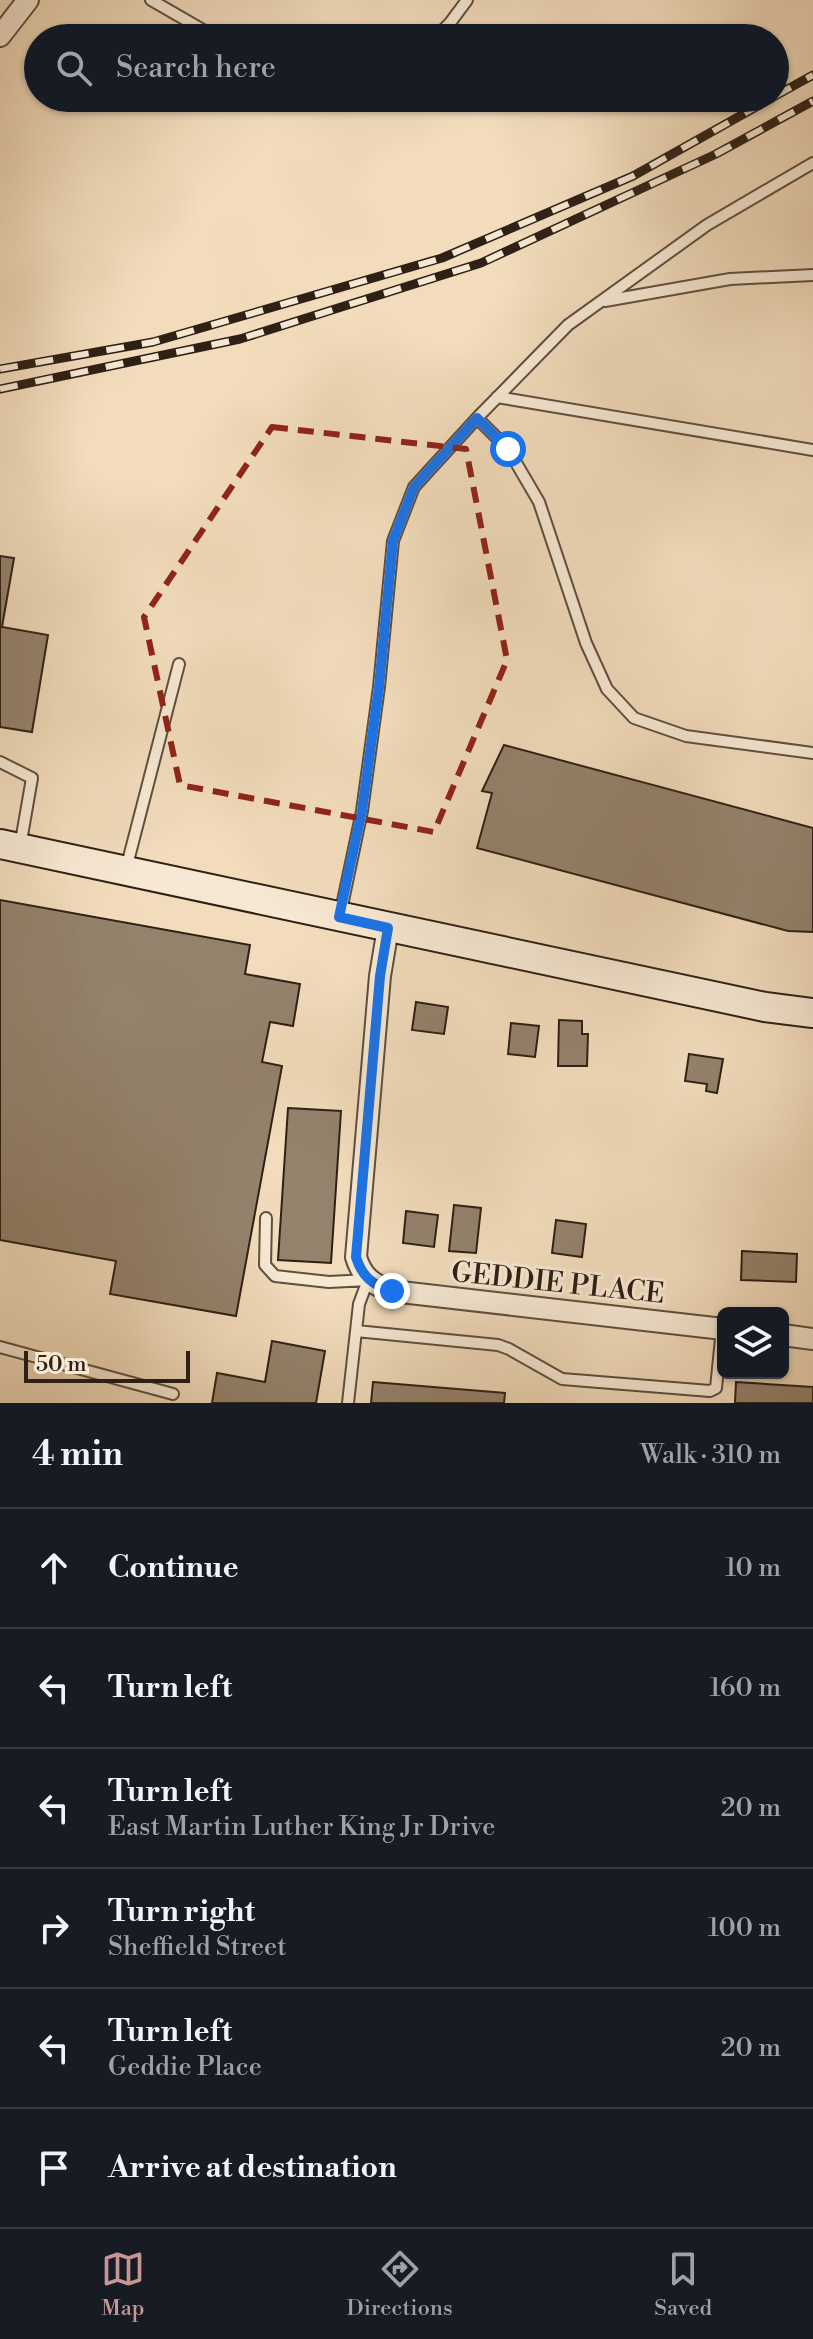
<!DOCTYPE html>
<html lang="en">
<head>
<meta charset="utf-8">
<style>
  :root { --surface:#171b24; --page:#242831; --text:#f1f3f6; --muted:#9ea1a6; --line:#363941; --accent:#c59692 }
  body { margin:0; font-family:"Libre Bodoni",serif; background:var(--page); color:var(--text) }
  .controls { position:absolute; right:24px; bottom:24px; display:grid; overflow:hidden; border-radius:12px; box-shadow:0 2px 6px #0004 }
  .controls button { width:72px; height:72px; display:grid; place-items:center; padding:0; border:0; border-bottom:2px solid var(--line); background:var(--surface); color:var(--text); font:40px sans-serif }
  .scale { position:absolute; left:24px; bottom:20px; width:166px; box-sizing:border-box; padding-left:8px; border:4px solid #2e2015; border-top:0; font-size:22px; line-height:28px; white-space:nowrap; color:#2e2015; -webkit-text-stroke:6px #f7e8d3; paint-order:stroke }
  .stop { position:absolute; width:24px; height:24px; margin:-18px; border:6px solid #1a73e8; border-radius:50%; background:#fff }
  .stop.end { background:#1a73e8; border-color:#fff; box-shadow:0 2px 8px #0008 }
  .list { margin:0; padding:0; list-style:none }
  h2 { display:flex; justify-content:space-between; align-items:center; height:104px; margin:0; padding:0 32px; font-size:34px }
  h2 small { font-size:26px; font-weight:400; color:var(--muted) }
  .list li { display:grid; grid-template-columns:52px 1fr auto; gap:24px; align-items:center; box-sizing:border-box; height:120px; padding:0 32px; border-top:2px solid var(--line) }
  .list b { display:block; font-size:30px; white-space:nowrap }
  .list p { margin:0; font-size:26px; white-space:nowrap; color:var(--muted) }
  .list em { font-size:26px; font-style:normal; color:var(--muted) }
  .icon { flex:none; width:44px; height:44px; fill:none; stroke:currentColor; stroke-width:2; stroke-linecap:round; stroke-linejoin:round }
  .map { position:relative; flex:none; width:813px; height:1403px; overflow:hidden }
  .search { position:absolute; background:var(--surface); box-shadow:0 2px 6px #0004; left:24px; right:24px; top:24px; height:88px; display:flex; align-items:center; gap:20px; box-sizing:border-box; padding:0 28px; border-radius:44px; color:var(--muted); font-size:30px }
  .sheet { height:824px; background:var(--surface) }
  nav { display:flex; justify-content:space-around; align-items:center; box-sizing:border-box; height:112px; border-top:2px solid var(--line); background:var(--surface); font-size:22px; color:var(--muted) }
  nav a { display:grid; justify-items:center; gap:4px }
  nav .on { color:var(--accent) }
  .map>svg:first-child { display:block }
  .building { fill:#94826c; stroke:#2e2015; stroke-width:2 }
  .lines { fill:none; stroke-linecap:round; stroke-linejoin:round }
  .service-casing { stroke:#5f4f3f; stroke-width:14 }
  .minor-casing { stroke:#5f4f3f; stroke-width:24 }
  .secondary-casing { stroke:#2e2015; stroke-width:32 }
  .service { stroke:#f7e8d3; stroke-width:10 }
  .minor { stroke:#f7e8d3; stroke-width:20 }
  .secondary { stroke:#f7e8d3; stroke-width:28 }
  .rail-casing { stroke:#2e2015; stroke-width:9 }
  .rail { stroke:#f7e8d3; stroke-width:6; stroke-dasharray:18; stroke-linecap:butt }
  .route { stroke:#1a73e8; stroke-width:10 }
  .marked { fill:none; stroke:#8f2418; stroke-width:6; stroke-dasharray:16 10; stroke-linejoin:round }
  .labels { text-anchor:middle; stroke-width:6; stroke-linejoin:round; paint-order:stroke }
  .street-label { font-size:28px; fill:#2e2015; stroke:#f7e8d3 }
</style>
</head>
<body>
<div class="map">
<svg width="813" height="1403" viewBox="0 0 813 1403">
  <rect width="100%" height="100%" fill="#f2dcbc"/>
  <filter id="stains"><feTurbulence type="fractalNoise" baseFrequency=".0025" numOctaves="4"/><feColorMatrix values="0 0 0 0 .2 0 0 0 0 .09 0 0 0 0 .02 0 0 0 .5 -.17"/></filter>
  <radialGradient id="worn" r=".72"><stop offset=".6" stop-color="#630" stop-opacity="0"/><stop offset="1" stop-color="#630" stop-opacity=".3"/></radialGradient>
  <path class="building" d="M 0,556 L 14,558 L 2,627 L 48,635 L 32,732 L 0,727 Z
    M 504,745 L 813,828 L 813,932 L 788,931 L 477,848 L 492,793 L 482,791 Z
    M 0,900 L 250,945 L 245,974 L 300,984 L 293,1026 L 270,1022 L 262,1062 L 282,1066 L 236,1316 L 110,1294 L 116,1261 L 0,1240 Z
    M 416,1002 L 448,1007 L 444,1034 L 412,1030 Z
    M 559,1020 L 582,1021 L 582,1034 L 588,1034 L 587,1066 L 558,1066 Z
    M 511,1023 L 539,1026 L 535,1057 L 508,1054 Z
    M 689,1054 L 723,1059 L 717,1093 L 706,1091 L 707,1084 L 685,1081 Z
    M 288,1108 L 341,1111 L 331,1263 L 278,1260 Z
    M 454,1205 L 481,1208 L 476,1253 L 449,1251 Z
    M 406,1211 L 438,1215 L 434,1247 L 403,1243 Z
    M 556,1220 L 586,1224 L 582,1257 L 552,1253 Z
    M 742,1251 L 797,1254 L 796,1282 L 741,1280 Z
    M 272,1341 L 325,1351 L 316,1403 L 212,1403 L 217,1373 L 265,1382 Z
    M 373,1382 L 505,1393 L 504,1403 L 371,1403 Z
    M 736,1382 L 813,1387 L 813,1403 L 735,1403 Z"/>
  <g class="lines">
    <defs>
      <path id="service" d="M 151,0 L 217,38
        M 435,38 L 450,23 L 467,0
        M 605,301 L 730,279 L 813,275
        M 497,397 L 813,450
        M 477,418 L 508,449 L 539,502 L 586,643 L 607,689 L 634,718 L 686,736 L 813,753
        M 0,762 L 32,778 L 20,847
        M 126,869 L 179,664
        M 340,915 L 362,811 L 379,687 L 393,541 L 414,487 L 477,418 L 568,325 L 707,225 L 813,163
        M 266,1218 L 265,1265 L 275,1276 L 329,1282 L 368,1280 L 359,1304 L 348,1403
        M 356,1331 L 498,1345 L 509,1349 L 562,1379 L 710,1391 L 716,1388 L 722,1329
        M 0,1347 L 173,1394"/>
      <path id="minor" d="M 0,36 L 28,0
        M 388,928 L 380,976 L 356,1257 C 362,1277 373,1285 392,1291 L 723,1329
        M 783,1335 L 813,1339"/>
      <path id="secondary" d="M 0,844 L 765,1007 L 813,1013"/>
    </defs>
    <use href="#service" class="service-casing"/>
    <use href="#minor" class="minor-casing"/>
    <use href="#secondary" class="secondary-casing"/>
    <use href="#service" class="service"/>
    <use href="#minor" class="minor"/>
    <use href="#secondary" class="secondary"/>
    <defs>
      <path id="rail" d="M 775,96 L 813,75
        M 0,369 L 153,342 L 442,258 L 633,176 L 772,98
        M 0,389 L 240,339 L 481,263 L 716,154 L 813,101"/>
    </defs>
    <use href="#rail" class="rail-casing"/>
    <use href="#rail" class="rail"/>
  </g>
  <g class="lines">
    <path class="route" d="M 392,1291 C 373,1285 362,1277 356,1257 L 380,976 L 388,928 L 339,917 L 362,811 L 379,687 L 393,541 L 414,487 L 477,418 L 508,449"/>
  </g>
  <path class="marked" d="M 272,427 L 466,449 L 507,660 L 434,832 L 180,785 L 144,617 Z"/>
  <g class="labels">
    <g class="street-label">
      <text transform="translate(558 1282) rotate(6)" y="10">GEDDIE PLACE</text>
    </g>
  </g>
  <rect width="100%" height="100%" filter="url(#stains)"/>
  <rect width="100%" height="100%" fill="url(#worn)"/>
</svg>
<div class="controls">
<button><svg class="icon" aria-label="layers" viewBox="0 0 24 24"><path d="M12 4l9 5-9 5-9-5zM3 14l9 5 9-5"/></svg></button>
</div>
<div class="scale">50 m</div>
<div class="stop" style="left:508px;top:449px"></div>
<div class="stop end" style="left:392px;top:1291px"></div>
<div class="search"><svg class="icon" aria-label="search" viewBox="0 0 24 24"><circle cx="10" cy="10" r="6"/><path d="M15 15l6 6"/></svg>Search here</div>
</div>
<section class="sheet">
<h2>4 min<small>Walk · 310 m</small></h2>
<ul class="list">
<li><svg class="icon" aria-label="ahead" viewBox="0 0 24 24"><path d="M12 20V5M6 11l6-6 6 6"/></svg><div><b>Continue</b></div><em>10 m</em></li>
<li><svg class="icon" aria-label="left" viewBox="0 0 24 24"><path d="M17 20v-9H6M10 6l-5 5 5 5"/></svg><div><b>Turn left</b></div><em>160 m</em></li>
<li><svg class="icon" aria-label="left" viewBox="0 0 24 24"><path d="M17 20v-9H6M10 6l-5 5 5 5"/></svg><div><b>Turn left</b><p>East Martin Luther King Jr Drive</p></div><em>20 m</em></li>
<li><svg class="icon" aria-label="right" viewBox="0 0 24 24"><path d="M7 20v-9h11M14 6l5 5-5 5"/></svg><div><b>Turn right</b><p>Sheffield Street</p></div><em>100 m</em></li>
<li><svg class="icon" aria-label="left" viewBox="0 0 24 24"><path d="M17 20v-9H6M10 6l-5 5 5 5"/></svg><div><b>Turn left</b><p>Geddie Place</p></div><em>20 m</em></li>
<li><svg class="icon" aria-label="arrive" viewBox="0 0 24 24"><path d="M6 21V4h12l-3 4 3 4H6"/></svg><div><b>Arrive at destination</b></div></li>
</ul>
</section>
<nav>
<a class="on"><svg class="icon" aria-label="map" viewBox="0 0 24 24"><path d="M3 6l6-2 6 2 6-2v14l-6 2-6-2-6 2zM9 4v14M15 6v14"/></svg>Map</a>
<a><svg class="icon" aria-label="directions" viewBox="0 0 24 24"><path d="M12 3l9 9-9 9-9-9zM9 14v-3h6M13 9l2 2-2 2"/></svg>Directions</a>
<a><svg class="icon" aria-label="saved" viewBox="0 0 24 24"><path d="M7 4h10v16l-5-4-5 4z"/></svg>Saved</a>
</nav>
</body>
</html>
